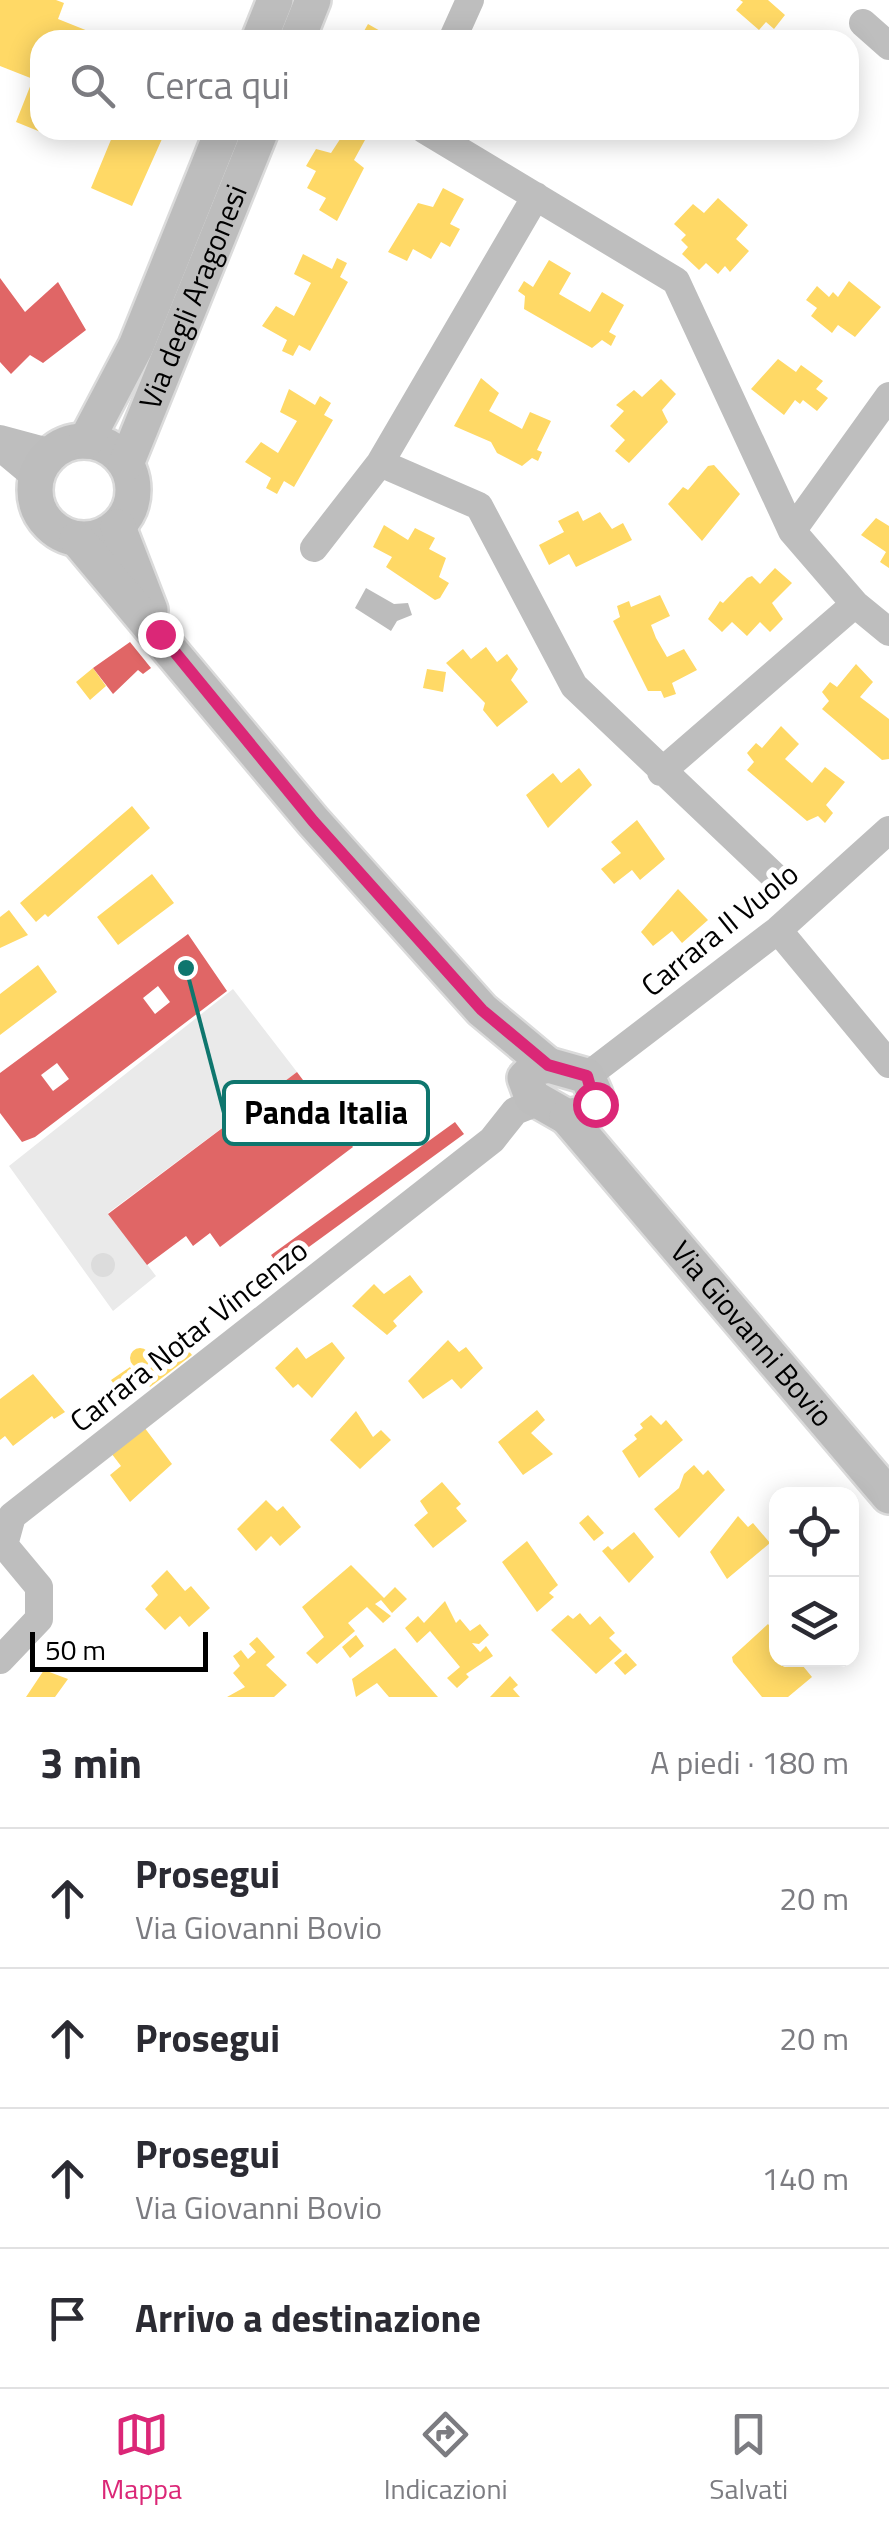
<!DOCTYPE html>
<html lang="it">
<head>
<meta charset="utf-8">
<style>
  :root { --surface:#fff; --page:#f7f7f7; --text:#2b2b33; --muted:#7c7c81; --line:#e1e1e2; --accent:#db2777 }
  body { margin:0; font-family:"Titillium Web",sans-serif; background:var(--page); color:var(--text) }
  .controls { position:absolute; right:30px; bottom:30px; display:grid; overflow:hidden; border-radius:20px; box-shadow:0 5px 25px #0003 }
  .controls button { width:90px; height:90px; display:grid; place-items:center; padding:0; border:0; border-bottom:2px solid var(--line); background:var(--surface); color:var(--text); font:50px sans-serif }
  .scale { position:absolute; left:30px; bottom:25px; width:178px; box-sizing:border-box; padding-left:10px; border:5px solid #000; border-top:0; font-size:28px; line-height:35px; white-space:nowrap; color:#000; -webkit-text-stroke:8px #fff; paint-order:stroke }
  .stop { position:absolute; width:30px; height:30px; margin:-22px; border:8px solid #db2777; border-radius:50%; background:#fff }
  .stop.end { background:#db2777; border-color:#fff; box-shadow:0 2px 10px #0008 }
  .list { margin:0; padding:0; list-style:none }
  h2 { display:flex; justify-content:space-between; align-items:center; height:130px; margin:0; padding:0 40px; font-size:42px }
  h2 small { font-size:32px; font-weight:400; color:var(--muted) }
  .list li { display:grid; grid-template-columns:65px 1fr auto; gap:30px; align-items:center; box-sizing:border-box; height:140px; padding:0 40px; border-top:2px solid var(--line) }
  .list b { display:block; font-size:38px; white-space:nowrap }
  .list p { margin:0; font-size:32px; white-space:nowrap; color:var(--muted) }
  .list em { font-size:32px; font-style:normal; color:var(--muted) }
  .icon { flex:none; width:55px; height:55px; fill:none; stroke:currentColor; stroke-width:2; stroke-linecap:round; stroke-linejoin:round }
  .map { position:relative; flex:none; width:889px; height:1697px; overflow:hidden }
  .search { position:absolute; background:var(--surface); box-shadow:0 5px 25px #0003; left:30px; right:30px; top:30px; height:110px; display:flex; align-items:center; gap:25px; box-sizing:border-box; padding:0 35px; border-radius:30px; color:var(--muted); font-size:38px }
  .sheet { height:690px; background:var(--surface) }
  nav { display:flex; justify-content:space-around; align-items:center; box-sizing:border-box; height:140px; border-top:2px solid var(--line); background:var(--surface); font-size:28px; color:var(--muted) }
  nav a { display:grid; justify-items:center; gap:5px }
  nav .on { color:var(--accent) }
  .map>svg:first-child { display:block }
  .green { fill:#eaeaea }
  .water { fill:#bcbcbc }
  .homes { fill:#ffd966 }
  .shops { fill:#e06666; fill-rule:evenodd }
  .building { fill:#dcdcdc }
  .lines { fill:none; stroke-linecap:round; stroke-linejoin:round }
  .major-casing { stroke:#dbdbdb; stroke-width:40 }
  .minor { stroke:#bebebe; stroke-width:28 }
  .major { stroke:#bdbdbd; stroke-width:35 }
  .route { stroke:#db2777; stroke-width:12 }
  .labels { text-anchor:middle; stroke-width:10; stroke-linejoin:round; paint-order:stroke }
  .street-label { font-size:30px; fill:#000; stroke:#fff }
  .leader { fill:none; stroke:#0f766e; stroke-width:4 }
  .callout-dot { fill:#0f766e; stroke:#fff; stroke-width:4 }
  .callout { fill:#fff; stroke:#0f766e; stroke-width:4 }
  .callout-label { font-size:32px; text-anchor:middle; font-weight:bold; fill:#000 }
</style>
</head>
<body>
<div class="map">
<svg width="889" height="1697" viewBox="0 0 889 1697">
  <rect width="100%" height="100%" fill="#fff"/>
  <path class="green" d="M 233,989 L 297,1072 L 108,1213 L 156,1276 L 113,1311 L 9,1166 Z"/>
  <path class="water" d="M 366,588 L 394,604 L 408,603 L 412,615 L 397,621 L 391,631 L 355,608 Z"/>
  <path class="homes" d="M 0,0 L 56,0 L 64,3 L 58,19 L 98,35 L 96,40 L 40,40 L 40,130 L 50,130 L 48,135 L 16,122 L 33,79 L 0,66 Z
    M 740,0 L 768,0 L 785,15 L 774,29 L 766,22 L 759,30 L 736,10 L 743,2 Z
    M 368,24 L 382,32 L 393,40 L 359,40 Z
    M 115,130 L 166,130 L 132,206 L 91,188 Z
    M 346,130 L 365,140 L 354,160 L 364,168 L 337,221 L 319,210 L 326,198 L 307,188 L 316,171 L 306,166 L 316,149 L 331,153 Z
    M 443,188 L 464,199 L 450,224 L 460,229 L 450,247 L 441,242 L 431,259 L 413,249 L 407,261 L 388,252 L 418,203 L 433,207 Z
    M 718,198 L 748,225 L 736,239 L 749,251 L 730,272 L 725,266 L 718,274 L 706,263 L 699,270 L 682,254 L 688,247 L 681,240 L 686,235 L 674,224 L 693,204 L 704,213 Z
    M 303,254 L 332,269 L 337,258 L 347,263 L 340,277 L 348,282 L 310,351 L 299,345 L 293,356 L 282,351 L 287,340 L 262,326 L 276,306 L 294,316 L 311,283 L 294,274 Z
    M 549,260 L 571,273 L 559,294 L 590,312 L 602,292 L 624,305 L 609,332 L 616,336 L 611,346 L 602,340 L 592,348 L 524,309 L 525,296 L 518,291 L 524,281 L 533,287 Z
    M 849,281 L 881,307 L 855,337 L 838,325 L 832,333 L 811,316 L 817,308 L 806,300 L 817,286 L 829,297 L 833,292 L 838,297 Z
    M 778,359 L 796,372 L 801,365 L 823,381 L 816,389 L 828,398 L 817,411 L 803,400 L 800,404 L 795,400 L 784,415 L 751,389 Z
    M 481,378 L 499,393 L 489,411 L 522,429 L 530,412 L 551,421 L 537,450 L 542,452 L 538,461 L 532,458 L 522,466 L 497,453 L 491,442 L 454,426 Z
    M 661,379 L 676,394 L 662,410 L 668,422 L 629,463 L 615,451 L 625,440 L 610,426 L 624,411 L 616,405 L 634,390 L 642,397 Z
    M 289,389 L 315,405 L 320,396 L 331,403 L 324,415 L 333,420 L 294,487 L 284,481 L 277,494 L 266,488 L 271,478 L 245,462 L 261,442 L 278,453 L 297,421 L 280,412 Z
    M 714,465 L 740,494 L 702,541 L 668,504 L 683,487 L 688,490 L 708,466 Z
    M 578,511 L 583,521 L 600,512 L 612,529 L 623,523 L 632,540 L 576,567 L 569,554 L 549,565 L 539,545 L 564,532 L 558,521 Z
    M 876,518 L 889,526 L 889,568 L 880,562 L 886,552 L 861,535 Z
    M 384,525 L 408,540 L 415,528 L 435,538 L 429,549 L 446,558 L 439,577 L 449,583 L 440,598 L 435,600 L 386,567 L 392,557 L 373,547 Z
    M 775,568 L 792,583 L 772,603 L 783,619 L 770,632 L 760,622 L 747,636 L 732,622 L 722,632 L 708,619 L 720,601 L 723,603 L 747,578 L 752,576 L 760,584 Z
    M 660,595 L 670,616 L 651,625 L 656,638 L 667,657 L 684,649 L 697,670 L 672,683 L 676,694 L 664,698 L 661,691 L 648,691 L 613,621 L 620,617 L 617,606 L 629,601 L 631,607 Z
    M 486,647 L 497,662 L 507,654 L 518,669 L 511,680 L 528,702 L 497,727 L 483,710 L 485,703 L 446,663 L 463,649 L 471,659 Z
    M 856,664 L 873,682 L 860,697 L 889,719 L 889,759 L 882,760 L 822,709 L 829,701 L 822,692 L 830,682 L 837,687 Z
    M 93,668 L 106,686 L 90,700 L 76,682 Z
    M 427,669 L 446,672 L 443,692 L 423,688 Z
    M 781,726 L 799,744 L 785,759 L 812,783 L 825,767 L 845,782 L 826,805 L 833,813 L 825,823 L 818,816 L 807,821 L 747,770 L 754,762 L 747,753 L 756,743 L 762,748 Z
    M 579,768 L 592,785 L 548,828 L 526,795 L 553,773 L 561,783 Z
    M 132,806 L 150,828 L 48,917 L 45,914 L 36,922 L 20,903 Z
    M 637,820 L 665,859 L 640,880 L 632,870 L 614,884 L 601,869 L 621,853 L 611,842 Z
    M 152,874 L 174,903 L 118,945 L 97,917 Z
    M 678,889 L 708,920 L 682,943 L 672,931 L 653,946 L 641,932 Z
    M 9,910 L 28,935 L 0,948 L 0,917 Z
    M 38,965 L 57,992 L 0,1035 L 0,994 Z
    M 410,1275 L 423,1292 L 393,1321 L 397,1326 L 387,1335 L 352,1306 L 374,1284 L 384,1294 Z
    M 180,1340 L 192,1355 L 150,1387 L 142,1376 Z
    M 448,1340 L 459,1352 L 466,1347 L 483,1368 L 461,1389 L 452,1379 L 423,1399 L 408,1381 Z
    M 332,1342 L 345,1358 L 312,1398 L 298,1384 L 293,1388 L 275,1368 L 297,1347 L 306,1359 Z
    M130 1358a10 10 0 1 1 20 0a10 10 0 1 1-20 0Z
    M 130,1367 L 137,1379 L 119,1391 L 111,1380 Z
    M 33,1374 L 65,1412 L 54,1419 L 52,1416 L 13,1446 L 5,1436 L 0,1440 L 0,1399 Z
    M 537,1410 L 545,1420 L 531,1433 L 553,1454 L 523,1475 L 498,1442 Z
    M 356,1411 L 373,1437 L 381,1430 L 391,1440 L 360,1469 L 330,1440 Z
    M 651,1415 L 661,1425 L 666,1420 L 683,1440 L 639,1478 L 622,1451 L 637,1439 L 634,1435 L 643,1428 L 640,1424 Z
    M 141,1423 L 172,1464 L 130,1502 L 110,1475 L 121,1466 L 108,1449 Z
    M 694,1465 L 703,1475 L 708,1470 L 725,1490 L 679,1538 L 654,1509 L 679,1488 L 684,1474 Z
    M 442,1482 L 461,1504 L 456,1508 L 467,1521 L 433,1548 L 414,1525 L 428,1513 L 420,1501 Z
    M 266,1500 L 277,1511 L 283,1506 L 301,1527 L 280,1546 L 271,1536 L 256,1551 L 237,1529 Z
    M 588,1515 L 604,1533 L 594,1541 L 579,1523 Z
    M 738,1516 L 748,1527 L 753,1523 L 770,1543 L 727,1579 L 710,1552 Z
    M 634,1532 L 654,1557 L 629,1583 L 602,1551 L 608,1546 L 612,1550 Z
    M 527,1541 L 558,1585 L 549,1593 L 554,1597 L 537,1612 L 502,1562 Z
    M 351,1565 L 384,1598 L 395,1587 L 407,1599 L 392,1613 L 381,1600 L 375,1604 L 391,1616 L 383,1623 L 367,1607 L 348,1623 L 355,1631 L 317,1664 L 306,1653 L 324,1637 L 302,1607 Z
    M 167,1570 L 185,1591 L 191,1586 L 210,1608 L 189,1627 L 180,1616 L 165,1630 L 145,1609 L 158,1595 L 151,1586 Z
    M 445,1601 L 456,1623 L 460,1619 L 470,1631 L 480,1624 L 489,1635 L 479,1644 L 472,1643 L 480,1652 L 486,1646 L 493,1656 L 466,1674 L 469,1677 L 457,1688 L 447,1678 L 460,1667 L 430,1631 L 417,1643 L 405,1628 L 418,1616 L 424,1623 Z
    M 580,1613 L 590,1625 L 600,1616 L 615,1633 L 609,1638 L 622,1651 L 596,1674 L 551,1630 L 568,1615 L 573,1619 Z
    M 768,1624 L 776,1634 L 776,1660 L 798,1660 L 812,1677 L 788,1697 L 762,1697 L 733,1662 L 732,1657 Z
    M 356,1635 L 364,1646 L 350,1658 L 342,1647 Z
    M 257,1637 L 275,1657 L 266,1665 L 287,1685 L 274,1697 L 227,1697 L 245,1687 L 233,1673 L 240,1666 L 233,1656 L 241,1650 L 248,1659 L 256,1652 L 249,1644 Z
    M 395,1648 L 438,1697 L 389,1697 L 377,1683 L 356,1697 L 352,1679 Z
    M 626,1653 L 637,1665 L 625,1675 L 614,1663 Z
    M 44,1670 L 68,1679 L 55,1697 L 26,1697 Z
    M 510,1676 L 518,1685 L 513,1689 L 520,1697 L 490,1697 Z"/>
  <path class="shops" d="M 0,278 L 25,312 L 58,282 L 86,330 L 43,363 L 30,355 L 11,374 L 0,362 Z
    M 130,642 L 151,668 L 143,674 L 138,670 L 113,694 L 93,668 Z
    M 188,934 L 227,991 L 35,1137 L 22,1142 L 0,1113 L 0,1073 ZM 158,986 L 170,1002 L 155,1014 L 143,998 ZM 57,1063 L 69,1079 L 53,1091 L 41,1075 Z
    M 297,1072 L 353,1147 L 220,1247 L 210,1233 L 193,1246 L 186,1236 L 147,1265 L 108,1214 Z
    M 455,1122 L 464,1134 L 280,1268 L 271,1255 Z"/>
  <path class="building" d="M91 1265a12 12 0 1 1 24 0a12 12 0 1 1-24 0Z"/>
  <g class="lines">
    <defs>
      <g id="major">
        <path d="M 259,40 L 275,0"/>
        <path d="M 297,40 L 313,0"/>
        <circle cx="84" cy="490" r="49"/>
        <path d="M 86,441 L 136,346 L 223,130"/>
        <path id="s1" d="M 126,464 L 261,130"/>
        <path d="M 118,527 L 150,610"/>
        <path d="M 77,539 L 313,821 L 482,1010 L 548,1065"/>
        <path d="M 548,1065 L 587,1076 L 595,1094 L 590,1112 L 567,1117 L 532,1097 L 525,1078 L 534,1069 Z"/>
        <path id="s2" d="M 567,1117 L 889,1496"/>
      </g>
    </defs>
    <use href="#major" class="major-casing"/>
    <path class="minor" d="M 863,23 L 889,46
      M 452,40 L 470,0
      M 425,130 L 676,281 L 792,531 L 889,396
      M 536,196 L 380,463 L 479,506 L 574,686 L 775,877
      M 0,439 L 52,453
      M 0,447 L 36,477
      M 792,531 L 855,604 L 889,632
      M 314,548 L 380,463
      M 661,772 L 855,604
      M 778,930 L 889,1064
      M 587,1076 L 778,930 L 889,830
      M 0,1660 L 39,1619 L 39,1587 L 4,1545 L 12,1516 L 492,1140 L 515,1111 L 540,1101"/>
    <use href="#major" class="major"/>
  </g>
  <g class="lines">
    <path class="route" d="M 160,634 L 313,821 L 482,1010 L 548,1065 L 587,1076 L 595,1104"/>
  </g>
  <g class="labels">
    <g class="street-label">
      <text dy="10" stroke="none"><textPath href="#s1" startOffset="180">Via degli Aragonesi</textPath></text>
      <text transform="translate(720 930) rotate(-39)" y="10">Carrara Il Vuolo</text>
      <text dy="10" stroke="none"><textPath href="#s2" startOffset="285">Via Giovanni Bovio</textPath></text>
      <text transform="translate(189 1336) rotate(-38)" y="10">Carrara Notar Vincenzo</text>
    </g>
  </g>
  <path class="leader" d="M186 968L224 1113"/>
  <circle class="callout-dot" cx="186" cy="968" r="10"/>
  <rect class="callout" x="224" y="1082" width="204" height="62" rx="10"/>
  <g class="callout-label">
    <text x="326" y="1124">Panda Italia</text>
  </g>
</svg>
<div class="controls">
<button><svg class="icon" aria-label="locate" viewBox="0 0 24 24"><circle cx="12" cy="12" r="6"/><path d="M12 2v4M12 18v4M2 12h4M18 12h4"/></svg></button>
<button><svg class="icon" aria-label="layers" viewBox="0 0 24 24"><path d="M12 4l9 5-9 5-9-5zM3 14l9 5 9-5"/></svg></button>
</div>
<div class="scale">50 m</div>
<div class="stop" style="left:595px;top:1104px"></div>
<div class="stop end" style="left:160px;top:634px"></div>
<div class="search"><svg class="icon" aria-label="search" viewBox="0 0 24 24"><circle cx="10" cy="10" r="6"/><path d="M15 15l6 6"/></svg>Cerca qui</div>
</div>
<section class="sheet">
<h2>3 min<small>A piedi · 180 m</small></h2>
<ul class="list">
<li><svg class="icon" aria-label="ahead" viewBox="0 0 24 24"><path d="M12 20V5M6 11l6-6 6 6"/></svg><div><b>Prosegui</b><p>Via Giovanni Bovio</p></div><em>20 m</em></li>
<li><svg class="icon" aria-label="ahead" viewBox="0 0 24 24"><path d="M12 20V5M6 11l6-6 6 6"/></svg><div><b>Prosegui</b></div><em>20 m</em></li>
<li><svg class="icon" aria-label="ahead" viewBox="0 0 24 24"><path d="M12 20V5M6 11l6-6 6 6"/></svg><div><b>Prosegui</b><p>Via Giovanni Bovio</p></div><em>140 m</em></li>
<li><svg class="icon" aria-label="arrive" viewBox="0 0 24 24"><path d="M6 21V4h12l-3 4 3 4H6"/></svg><div><b>Arrivo a destinazione</b></div></li>
</ul>
</section>
<nav>
<a class="on"><svg class="icon" aria-label="map" viewBox="0 0 24 24"><path d="M3 6l6-2 6 2 6-2v14l-6 2-6-2-6 2zM9 4v14M15 6v14"/></svg>Mappa</a>
<a><svg class="icon" aria-label="directions" viewBox="0 0 24 24"><path d="M12 3l9 9-9 9-9-9zM9 14v-3h6M13 9l2 2-2 2"/></svg>Indicazioni</a>
<a><svg class="icon" aria-label="saved" viewBox="0 0 24 24"><path d="M7 4h10v16l-5-4-5 4z"/></svg>Salvati</a>
</nav>
</body>
</html>
